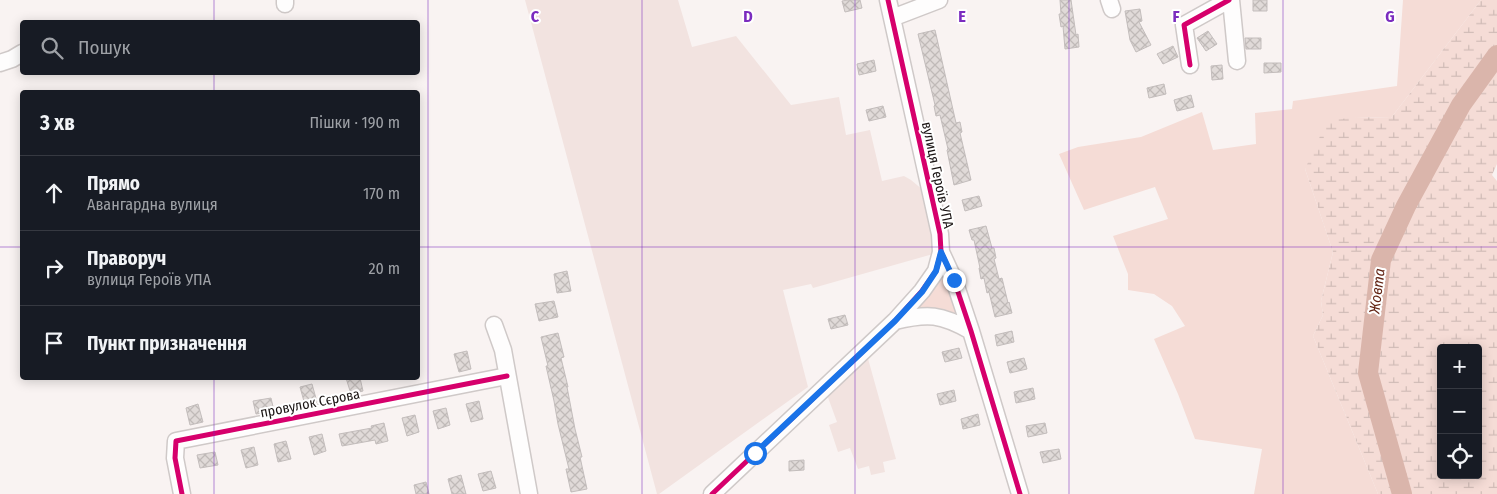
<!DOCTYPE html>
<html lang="uk">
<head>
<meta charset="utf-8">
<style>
  :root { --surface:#171b24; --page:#242831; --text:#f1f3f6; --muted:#9ea1a6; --line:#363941 }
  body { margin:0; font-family:"Fira Sans Condensed",sans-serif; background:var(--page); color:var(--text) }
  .controls { position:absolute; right:15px; bottom:15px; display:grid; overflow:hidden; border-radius:5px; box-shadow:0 2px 12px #0003 }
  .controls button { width:45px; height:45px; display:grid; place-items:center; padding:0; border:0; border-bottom:1px solid var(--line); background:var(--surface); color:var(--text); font:25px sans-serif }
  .stop { position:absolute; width:15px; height:15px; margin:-11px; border:4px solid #1a73e8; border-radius:50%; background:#fff }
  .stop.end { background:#1a73e8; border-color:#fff; box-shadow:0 1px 5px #0008 }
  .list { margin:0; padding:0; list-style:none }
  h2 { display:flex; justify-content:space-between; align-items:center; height:65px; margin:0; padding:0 20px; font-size:21px }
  h2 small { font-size:16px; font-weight:400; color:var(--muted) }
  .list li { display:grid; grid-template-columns:32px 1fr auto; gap:15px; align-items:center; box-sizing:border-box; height:75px; padding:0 20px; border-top:1px solid var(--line) }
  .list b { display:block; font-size:19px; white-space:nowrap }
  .list p { margin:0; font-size:16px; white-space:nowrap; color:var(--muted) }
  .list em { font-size:16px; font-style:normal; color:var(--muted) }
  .icon { flex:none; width:28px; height:28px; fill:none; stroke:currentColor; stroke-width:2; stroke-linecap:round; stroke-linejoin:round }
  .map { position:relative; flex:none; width:1497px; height:494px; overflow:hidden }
  .search { position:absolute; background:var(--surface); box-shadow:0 2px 12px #0003; left:20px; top:20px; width:400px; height:55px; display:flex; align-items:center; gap:12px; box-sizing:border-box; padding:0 18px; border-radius:5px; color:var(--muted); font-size:19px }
  .panel { position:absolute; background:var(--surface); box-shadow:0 2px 12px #0003; left:20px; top:90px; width:400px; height:290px; border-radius:5px }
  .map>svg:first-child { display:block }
  .built { fill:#f2e3e0 }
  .green { fill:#f5dcd6 }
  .wetland { fill:url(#wetland-marsh); fill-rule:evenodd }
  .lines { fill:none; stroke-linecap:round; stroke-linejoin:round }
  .river { stroke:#dab5ab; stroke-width:20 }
  .building { fill:url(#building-cross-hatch); stroke:#c3bdbc }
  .minor-casing { stroke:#cfc9c8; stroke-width:19 }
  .minor { stroke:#fefdfd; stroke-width:16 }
  .cycleway-casing { stroke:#fff; stroke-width:8 }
  .cycleway { stroke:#d6006c; stroke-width:5 }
  .route { stroke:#1a73e8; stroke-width:6 }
  .grid { fill:none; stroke:#7b2cbf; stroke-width:1; stroke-opacity:0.55 }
  .labels { text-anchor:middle; stroke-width:4; stroke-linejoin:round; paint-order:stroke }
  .street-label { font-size:14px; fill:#191312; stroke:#fff }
  .water-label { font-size:15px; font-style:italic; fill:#642616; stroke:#fff }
  .grid-label { font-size:16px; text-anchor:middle; font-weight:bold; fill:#7b2cbf; stroke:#fff; stroke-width:4; stroke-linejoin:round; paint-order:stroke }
</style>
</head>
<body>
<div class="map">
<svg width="1497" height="494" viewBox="0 0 1497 494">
  <defs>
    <pattern id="wetland-marsh" width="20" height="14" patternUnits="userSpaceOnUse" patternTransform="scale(1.25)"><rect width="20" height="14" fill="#f5dcd6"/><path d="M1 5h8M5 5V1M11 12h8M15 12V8" fill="none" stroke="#d1bcb7"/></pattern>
    <pattern id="building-cross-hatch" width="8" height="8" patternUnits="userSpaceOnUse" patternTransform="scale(1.25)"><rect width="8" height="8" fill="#e0dad8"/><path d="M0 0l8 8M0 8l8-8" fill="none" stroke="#c0bab8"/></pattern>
  </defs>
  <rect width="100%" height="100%" fill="#f9f3f2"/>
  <path class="built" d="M 525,0 L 678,0 L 692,47 L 736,36 L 791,105 L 839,97 L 846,135 L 870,130 L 882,181 L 904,176 L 911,180 L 923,190 L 934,237 L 933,254 L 813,288 L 811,284 L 783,290 L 808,387 L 659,494 L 657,494 Z
    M 867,355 L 896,459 L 883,462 L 885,472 L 871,475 L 869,466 L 858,469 L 850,448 L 838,452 L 829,425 L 837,422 L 826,392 Z"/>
  <path class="green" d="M 1403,0 L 1481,0 L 1391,118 L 1356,117 L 1305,169 L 1333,252 L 1321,301 L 1323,315 L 1313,336 L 1378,494 L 1254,494 L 1262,449 L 1195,439 L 1178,394 L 1154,339 L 1185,326 L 1172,306 L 1154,294 L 1128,290 L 1128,274 L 1113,236 L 1168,219 L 1155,187 L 1084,210 L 1059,154 L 1078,147 L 1141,137 L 1202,112 L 1213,150 L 1256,144 L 1255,113 L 1292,109 L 1293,101 L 1397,86 Z
    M 943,279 L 947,280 L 966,324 L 909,315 L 937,281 Z"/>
  <path class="wetland" d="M 1481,0 L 1497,0 L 1497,164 L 1492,175 L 1497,181 L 1497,494 L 1378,494 L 1313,336 L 1323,315 L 1321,301 L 1333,252 L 1305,169 L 1327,121 L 1356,117 L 1391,118 ZM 1441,348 L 1478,348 L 1478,475 L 1441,475 Z"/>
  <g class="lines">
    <path class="river" d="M 1402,494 L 1368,373 L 1381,260 L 1406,206 L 1461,105 L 1497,55"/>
  </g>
  <path class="building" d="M 848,0 L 860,0 L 862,8 L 845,12 L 842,1 Z
    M 1060,0 L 1071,0 L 1076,35 L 1078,34 L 1079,47 L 1065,49 L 1063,26 L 1061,27 L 1059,14 L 1061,14 Z
    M 1253,0 L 1267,0 L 1267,11 L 1253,11 Z
    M 1140,9 L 1142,21 L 1139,22 L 1151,45 L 1136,52 L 1130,40 L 1125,11 Z
    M 935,30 L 956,123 L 960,122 L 962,132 L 960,133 L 971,180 L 954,185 L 947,150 L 948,149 L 940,115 L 936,116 L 934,106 L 935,105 L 918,34 Z
    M 1208,31 L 1217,44 L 1206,51 L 1197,38 Z
    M 1245,38 L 1261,38 L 1261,49 L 1246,49 Z
    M 1173,46 L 1178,57 L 1163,64 L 1157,54 Z
    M 874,60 L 876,71 L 859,75 L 857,64 Z
    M 1264,63 L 1281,63 L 1281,72 L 1264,73 Z
    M 1222,65 L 1223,79 L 1212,80 L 1211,66 Z
    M 1164,84 L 1166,94 L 1149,98 L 1147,88 Z
    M 1191,95 L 1194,107 L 1177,111 L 1174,100 Z
    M 883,106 L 886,117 L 869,121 L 866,110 Z
    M 979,196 L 982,206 L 965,211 L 962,200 Z
    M 986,226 L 992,248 L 994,248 L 996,258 L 994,259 L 999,279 L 1002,278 L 1008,303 L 1009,302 L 1012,313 L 995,317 L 989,292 L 987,293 L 984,278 L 981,279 L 979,268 L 980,268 L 974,240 L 972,240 L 969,230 Z
    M 567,271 L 571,291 L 557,293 L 554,274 Z
    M 554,301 L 558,317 L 539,321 L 535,304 Z
    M 845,315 L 848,325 L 831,329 L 828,319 Z
    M 1012,331 L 1014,342 L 997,346 L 995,335 Z
    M 558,333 L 564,357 L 561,358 L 568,387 L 567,387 L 575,429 L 582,457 L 580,457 L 587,489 L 571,492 L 566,469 L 569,469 L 558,424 L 554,401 L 546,366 L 548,366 L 541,337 Z
    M 959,348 L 962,358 L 945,362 L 942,352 Z
    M 467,351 L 471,369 L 459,372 L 454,354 Z
    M 1024,358 L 1027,369 L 1010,373 L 1007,362 Z
    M 346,378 L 360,378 L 363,391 L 351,394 Z
    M 312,384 L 317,402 L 305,405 L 300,387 Z
    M 1033,388 L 1035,399 L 1016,403 L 1014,392 Z
    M 954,390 L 956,401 L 940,405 L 937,394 Z
    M 271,398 L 274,411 L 256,414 L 253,401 Z
    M 479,401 L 483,419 L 471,422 L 466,404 Z
    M 198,404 L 203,422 L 190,425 L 186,408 Z
    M 446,408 L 450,425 L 438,429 L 433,411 Z
    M 978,414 L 980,425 L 963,429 L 961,419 Z
    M 415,415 L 419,432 L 407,436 L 402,418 Z
    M 384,423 L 388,441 L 376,444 L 375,440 L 342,446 L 339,434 L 372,428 L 371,426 Z
    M 1045,423 L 1047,433 L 1028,437 L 1026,426 Z
    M 322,434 L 326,451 L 314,455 L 309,437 Z
    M 286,441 L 291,459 L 278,462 L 274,444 Z
    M 254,447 L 258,465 L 246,468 L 241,450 Z
    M 1059,449 L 1061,459 L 1043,463 L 1040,452 Z
    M 215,452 L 218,465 L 200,468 L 197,455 Z
    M 804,460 L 804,470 L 789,471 L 789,461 Z
    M 491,471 L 496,488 L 483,491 L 478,474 Z
    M 461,475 L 466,494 L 452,494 L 448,479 Z
    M 426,482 L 429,494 L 416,494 L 414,485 Z"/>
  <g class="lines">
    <defs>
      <path id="minor" d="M 285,0 L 285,4
        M 888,0 L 940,234 L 941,252 L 954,280 L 971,331 L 1020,494
        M 1109,0 L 1112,9
        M 1231,0 L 1237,61
        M 892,18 L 939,0
        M 0,63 L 12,59 L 22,53
        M 1190,65 L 1184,25 L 1229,0
        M 895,321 C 928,313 941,314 971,331
        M 494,325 L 503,350 L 529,494
        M 182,494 L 175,458 L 176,441 L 507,376
        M 712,494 L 895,321 L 922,291 L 936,271 L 941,252"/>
    </defs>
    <use href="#minor" class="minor-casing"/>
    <use href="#minor" class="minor"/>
    <defs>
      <path id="cycleway" d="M 888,0 L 940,234 L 941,252 L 954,280 L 971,331 L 1020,494
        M 1190,65 L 1184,25 L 1229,0
        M 182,494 L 175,458 L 176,441 L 507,376
        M 712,494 L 895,321 L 922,291 L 936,271 L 941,252"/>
    </defs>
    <use href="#cycleway" class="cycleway-casing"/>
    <use href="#cycleway" class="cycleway"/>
  </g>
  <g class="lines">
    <path class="route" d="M 755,453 L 895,321 L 922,292 L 936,271 L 941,252 L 954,280"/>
  </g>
  <path class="grid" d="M 214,0 L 214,22M 428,0 L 428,494M 642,0 L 642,494M 855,0 L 855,494M 1069,0 L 1069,494M 1283,0 L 1283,494M 214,72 L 214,92M 0,247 L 22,247M 418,247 L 1497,247M 214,378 L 214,494"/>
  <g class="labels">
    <g class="street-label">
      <text transform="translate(938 175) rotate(78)" y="5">вулиця Героїв УПА</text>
      <text transform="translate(310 403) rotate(-11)" y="5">провулок Сєрова</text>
    </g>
    <g class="water-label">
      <text transform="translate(1377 291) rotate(-83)" y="5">Жовта</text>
    </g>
  </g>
  <g class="grid-label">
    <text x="535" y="22">C</text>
    <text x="748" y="22">D</text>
    <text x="962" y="22">E</text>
    <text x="1176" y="22">F</text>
    <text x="1390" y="22">G</text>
  </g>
</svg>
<div class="controls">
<button>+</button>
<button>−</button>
<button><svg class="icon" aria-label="locate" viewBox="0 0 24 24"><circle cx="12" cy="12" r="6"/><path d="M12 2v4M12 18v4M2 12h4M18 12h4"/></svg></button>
</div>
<div class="stop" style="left:755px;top:453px"></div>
<div class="stop end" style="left:954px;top:280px"></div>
<div class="search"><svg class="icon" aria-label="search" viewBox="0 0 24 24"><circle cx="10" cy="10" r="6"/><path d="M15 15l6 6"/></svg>Пошук</div>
<section class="panel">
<h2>3 хв<small>Пішки · 190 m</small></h2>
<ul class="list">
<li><svg class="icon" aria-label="ahead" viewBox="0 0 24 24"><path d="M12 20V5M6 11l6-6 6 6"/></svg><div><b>Прямо</b><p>Авангардна вулиця</p></div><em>170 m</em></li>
<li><svg class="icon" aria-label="right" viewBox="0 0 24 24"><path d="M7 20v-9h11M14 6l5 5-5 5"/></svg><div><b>Праворуч</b><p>вулиця Героїв УПА</p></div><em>20 m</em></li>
<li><svg class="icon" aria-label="arrive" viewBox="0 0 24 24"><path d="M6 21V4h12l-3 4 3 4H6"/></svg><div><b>Пункт призначення</b></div></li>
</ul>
</section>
</div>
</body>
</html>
